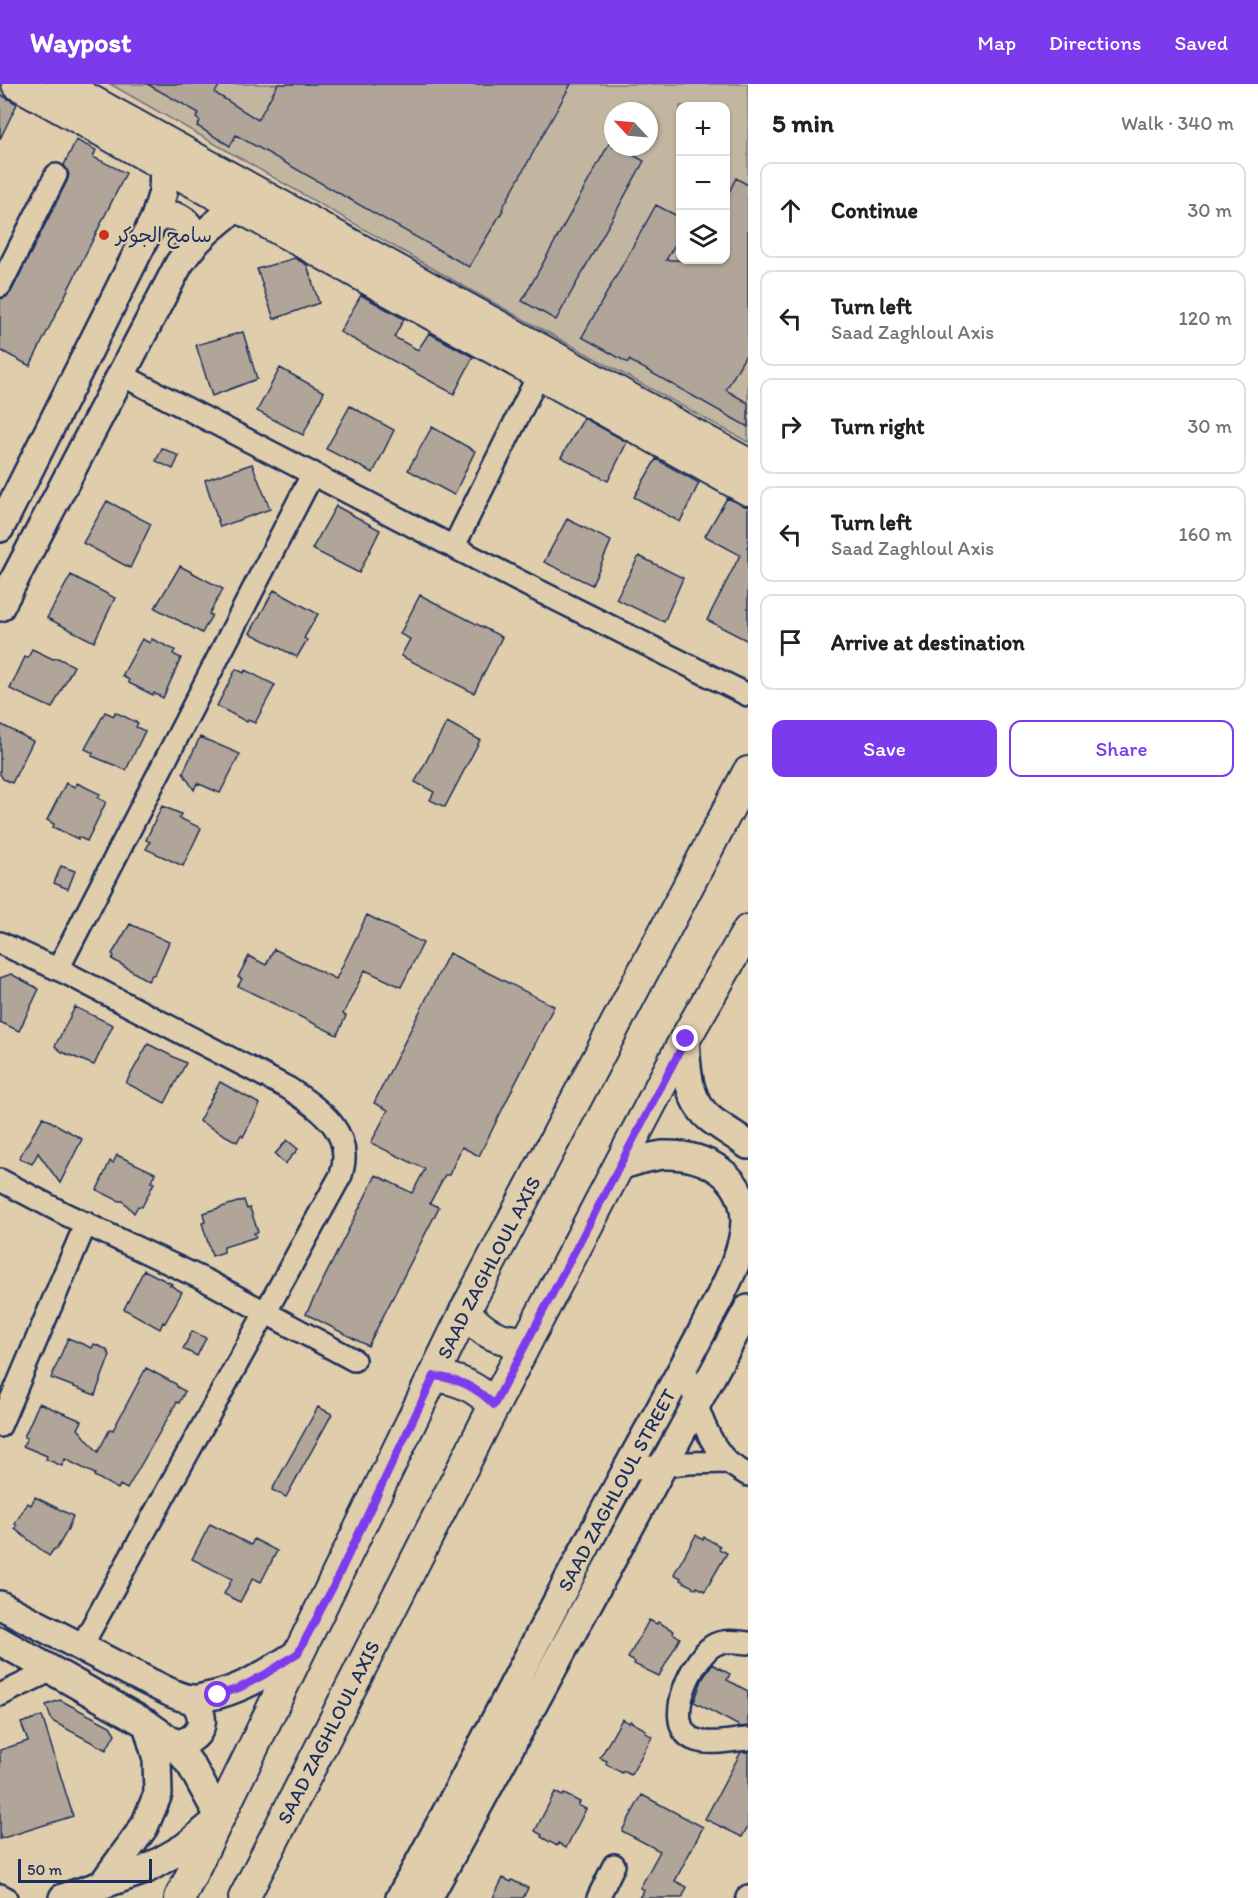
<!DOCTYPE html>
<html lang="en">
<head>
<meta charset="utf-8">
<style>
  :root { --surface:#fff; --page:#f2f2f2; --text:#202124; --muted:#757577; --line:#e0e0e0; --accent:#7c3aed }
  body { margin:0; font-family:Itim,"Playpen Sans Arabic",sans-serif; background:var(--page); color:var(--text) }
  .controls { position:absolute; right:18px; top:18px; display:grid; overflow:hidden; border-radius:12px; box-shadow:0 2px 4px #0004 }
  .controls button { width:54px; height:54px; display:grid; place-items:center; padding:0; border:0; border-bottom:2px solid var(--line); background:var(--surface); color:var(--text); font:30px sans-serif }
  .compass { position:absolute; left:604px; top:18px; width:54px; height:54px; border-radius:50%; background:var(--surface); box-shadow:0 2px 4px #0004; rotate:296deg }
  .scale { position:absolute; left:18px; bottom:15px; width:134px; box-sizing:border-box; padding-left:6px; border:3px solid #1b2f5e; border-top:0; font-size:16px; line-height:21px; white-space:nowrap; color:#1b2f5e; -webkit-text-stroke:4px #e0cdab; paint-order:stroke }
  .stop { position:absolute; width:18px; height:18px; margin:-14px; border:4px solid #7c3aed; border-radius:50%; background:#fff }
  .stop.end { background:#7c3aed; border-color:#fff; box-shadow:0 2px 6px #0008 }
  .list { margin:0; padding:0; list-style:none }
  h2 { display:flex; justify-content:space-between; align-items:center; height:78px; margin:0; padding:0 24px; font-size:26px }
  h2 small { font-size:20px; font-weight:400; color:var(--muted) }
  .list li { display:grid; grid-template-columns:39px 1fr auto; gap:18px; align-items:center; box-sizing:border-box; height:96px; margin:0 12px 12px; padding:0 12px; border:2px solid var(--line); border-radius:12px }
  .list b { display:block; font-size:22px; white-space:nowrap }
  .list p { margin:0; font-size:20px; white-space:nowrap; color:var(--muted) }
  .list em { font-size:20px; font-style:normal; color:var(--muted) }
  .actions { display:flex; gap:12px; padding:18px 24px }
  .actions a { flex:1; padding:14px 0; border:2px solid var(--accent); border-radius:12px; text-align:center; font-size:21px; color:var(--accent) }
  .actions .main { background:var(--accent); color:#fff }
  .icon { flex:none; width:33px; height:33px; fill:none; stroke:currentColor; stroke-width:2; stroke-linecap:round; stroke-linejoin:round }
  .map { position:relative; flex:none; width:748px; height:1814px; overflow:hidden }
  header { display:flex; align-items:center; gap:36px; box-sizing:border-box; height:84px; padding:0 30px; background:var(--accent); color:#fff }
  header strong { font-size:28px }
  nav { display:flex; gap:33px; margin-inline-start:auto; font-size:21px }
  main { display:flex }
  aside { flex:1; background:var(--surface) }
  .map>svg:first-child { display:block }
  .green { fill:#c3b6a0; stroke:#6f727f; stroke-width:1.5; fill-rule:evenodd }
  .building { fill:#b0a598; stroke:#1b2f5e; stroke-width:1.5 }
  .lines { fill:none; stroke-linecap:round; stroke-linejoin:round }
  .minor-casing { stroke:#1b2f5e; stroke-width:26 }
  .tertiary-casing { stroke:#1b2f5e; stroke-width:32 }
  .secondary-casing { stroke:#1b2f5e; stroke-width:34 }
  .minor { stroke:#e0cdab; stroke-width:21 }
  .tertiary { stroke:#e0cdab; stroke-width:27 }
  .secondary { stroke:#e0cdab; stroke-width:30 }
  .route { stroke:#7c3aed; stroke-width:8 }
  .poi-dot { fill:#c8321e; stroke:#e0cdab; stroke-width:2 }
  .labels { text-anchor:middle; stroke-width:4.5; stroke-linejoin:round; paint-order:stroke }
  .poi-label { font-size:20px; fill:#1b2f5e; stroke:#e0cdab; text-anchor:start }
  .street-label { font-size:20px; fill:#1b2f5e; stroke:#e0cdab }
</style>
</head>
<body>
<header>
<strong>Waypost</strong>
<nav><a>Map</a><a>Directions</a><a>Saved</a></nav>
</header>
<main>
<div class="map">
<svg width="748" height="1814" viewBox="0 0 748 1814">
  <rect width="100%" height="100%" fill="#e0cdab"/>
  <filter id="ink" filterUnits="userSpaceOnUse"><feTurbulence type="fractalNoise" baseFrequency=".0167" numOctaves="2"/><feDisplacementMap in="SourceGraphic" scale="12" xChannelSelector="R" yChannelSelector="G"/><feConvolveMatrix kernelMatrix="1 2 1 2 8 2 1 2 1" color-interpolation-filters="sRGB"/></filter>
  <g filter="url(#ink)">
    <path class="green" d="M 110,0 L 748,0 L 748,358 L 474,208 ZM 680,22 L 726,22 L 726,176 L 680,176 ZM 613,27 L 649,27 L 649,63 L 613,63 Z"/>
    <path class="building" d="M 147,0 L 220,0 L 215,9 L 258,36 L 278,0 L 571,0 L 502,125 L 503,126 L 469,183 L 236,51 L 230,62 L 197,42 L 200,37 L 196,34 L 199,29 Z
      M 0,10 L 17,20 L 0,55 Z
      M 76,56 L 96,66 L 93,73 L 126,89 L 30,282 L 0,266 L 0,215 L 6,213 L 11,208 L 67,97 L 69,90 L 64,81 Z
      M 610,58 L 613,60 L 613,63 L 619,63 L 644,77 L 556,236 L 522,217 Z
      M 736,94 L 748,101 L 748,267 L 726,306 L 748,319 L 748,343 L 629,276 L 628,279 L 582,253 L 656,121 L 681,134 L 681,150 L 666,176 L 726,176 L 726,114 Z
      M 295,174 L 307,181 L 319,219 L 274,235 L 257,185 Z
      M 361,211 L 404,235 L 394,253 L 418,266 L 429,249 L 473,273 L 454,310 L 340,248 Z
      M 243,248 L 257,295 L 212,312 L 196,261 Z
      M 280,284 L 324,308 L 303,351 L 257,327 Z
      M 350,322 L 394,346 L 373,389 L 326,365 Z
      M 584,334 L 627,358 L 608,397 L 561,373 Z
      M 432,343 L 475,367 L 454,411 L 408,386 Z
      M 162,364 L 179,372 L 173,385 L 156,377 Z
      M 656,375 L 699,399 L 680,438 L 634,413 Z
      M 252,380 L 270,425 L 220,443 L 205,396 Z
      M 727,414 L 748,423 L 748,557 L 707,536 L 740,471 L 705,452 Z
      M 107,417 L 151,440 L 130,484 L 83,459 Z
      M 336,422 L 380,446 L 359,489 L 312,465 Z
      M 567,435 L 611,457 L 592,501 L 544,478 Z
      M 639,472 L 683,494 L 664,538 L 616,515 Z
      M 180,482 L 223,505 L 209,530 L 212,531 L 202,549 L 155,524 Z
      M 71,491 L 115,514 L 94,558 L 47,534 Z
      M 274,506 L 318,530 L 304,554 L 307,556 L 297,573 L 250,549 Z
      M 420,511 L 502,553 L 474,609 L 401,572 L 410,555 L 400,550 Z
      M 142,555 L 150,559 L 152,555 L 175,566 L 173,570 L 181,574 L 163,614 L 154,609 L 153,611 L 129,599 L 129,596 L 122,592 Z
      M 32,565 L 53,575 L 58,574 L 74,582 L 52,624 L 10,605 L 25,573 L 28,574 Z
      M 236,585 L 244,589 L 245,586 L 275,601 L 255,639 L 248,636 L 247,638 L 217,622 Z
      M 105,628 L 114,632 L 115,628 L 138,639 L 136,643 L 145,647 L 126,686 L 92,672 L 93,669 L 85,665 Z
      M 447,638 L 480,656 L 445,723 L 430,716 L 434,708 L 415,698 Z
      M 0,640 L 33,657 L 12,699 L 3,695 L 0,690 Z
      M 200,653 L 240,670 L 220,709 L 197,699 L 194,706 L 183,689 Z
      M 66,699 L 75,703 L 77,699 L 100,710 L 98,714 L 106,718 L 87,757 L 78,753 L 78,755 L 53,743 L 54,740 L 47,736 Z
      M 162,722 L 181,730 L 179,734 L 201,744 L 183,782 L 146,765 L 150,758 L 146,756 Z
      M 61,782 L 75,787 L 68,805 L 54,799 Z
      M 367,831 L 423,859 L 401,903 L 365,886 L 343,930 L 346,932 L 337,951 L 238,902 L 242,895 L 238,893 L 249,872 L 266,881 L 274,865 L 336,895 Z
      M 130,840 L 169,858 L 155,890 L 152,891 L 148,897 L 112,875 L 114,872 L 112,870 Z
      M 449,869 L 554,922 L 479,1072 L 462,1063 L 449,1091 L 445,1091 L 430,1119 L 439,1123 L 368,1262 L 306,1230 L 376,1091 L 412,1109 L 425,1085 L 371,1059 L 388,1026 L 374,1019 Z
      M 11,890 L 39,905 L 19,947 L 0,938 L 0,894 Z
      M 75,923 L 113,941 L 94,981 L 62,968 L 55,962 Z
      M 148,960 L 186,979 L 165,1019 L 126,999 Z
      M 220,998 L 260,1020 L 243,1053 L 241,1051 L 237,1058 L 199,1037 Z
      M 43,1033 L 82,1055 L 60,1099 L 38,1069 L 32,1080 L 19,1074 Z
      M 287,1056 L 298,1065 L 285,1080 L 275,1070 Z
      M 117,1071 L 155,1089 L 151,1098 L 154,1099 L 142,1123 L 138,1122 L 134,1129 L 123,1117 L 119,1117 L 97,1106 L 110,1077 L 113,1079 Z
      M 244,1116 L 247,1125 L 250,1124 L 258,1148 L 254,1149 L 256,1153 L 224,1163 L 224,1168 L 212,1172 L 202,1139 L 205,1138 L 203,1129 Z
      M 144,1186 L 172,1200 L 170,1201 L 182,1208 L 165,1239 L 163,1238 L 160,1245 L 124,1225 Z
      M 192,1247 L 206,1254 L 197,1272 L 183,1265 Z
      M 68,1254 L 92,1264 L 94,1260 L 106,1265 L 110,1271 L 95,1311 L 51,1294 Z
      M 146,1284 L 176,1300 L 177,1303 L 185,1307 L 179,1319 L 177,1318 L 127,1405 L 120,1401 L 118,1405 L 94,1392 L 95,1390 L 65,1375 L 62,1382 L 46,1375 L 47,1372 L 23,1362 L 27,1354 L 24,1353 L 39,1319 L 82,1337 L 78,1345 L 98,1368 L 110,1345 L 113,1346 Z
      M 318,1323 L 332,1330 L 286,1413 L 272,1406 Z
      M 35,1413 L 73,1432 L 67,1447 L 56,1466 L 54,1465 L 49,1472 L 15,1445 L 17,1442 L 15,1440 L 27,1419 L 31,1421 Z
      M 210,1440 L 251,1461 L 254,1455 L 277,1467 L 261,1498 L 253,1494 L 240,1518 L 224,1510 L 232,1495 L 192,1475 Z
      M 696,1451 L 703,1456 L 704,1453 L 720,1462 L 719,1465 L 727,1469 L 705,1507 L 697,1503 L 696,1505 L 680,1496 L 681,1494 L 674,1490 Z
      M 649,1536 L 657,1540 L 658,1538 L 674,1547 L 673,1549 L 680,1554 L 659,1592 L 634,1580 L 635,1578 L 628,1574 Z
      M 712,1580 L 730,1590 L 727,1596 L 748,1607 L 748,1642 L 741,1643 L 694,1618 L 702,1596 Z
      M 60,1616 L 110,1642 L 115,1650 L 106,1666 L 52,1637 L 46,1621 Z
      M 42,1632 L 73,1732 L 0,1755 L 0,1666 L 28,1657 L 21,1639 Z
      M 622,1635 L 629,1639 L 630,1637 L 646,1646 L 645,1648 L 652,1653 L 631,1691 L 623,1687 L 622,1689 L 606,1680 L 607,1677 L 600,1674 Z
      M 741,1668 L 748,1668 L 748,1742 L 742,1753 L 705,1735 Z
      M 555,1708 L 562,1712 L 564,1710 L 580,1718 L 578,1721 L 586,1725 L 566,1764 L 558,1759 L 557,1762 L 541,1753 L 542,1751 L 535,1747 Z
      M 642,1711 L 703,1743 L 675,1797 L 687,1803 L 682,1814 L 639,1814 L 644,1806 L 640,1804 L 660,1767 L 622,1747 Z
      M 503,1794 L 511,1798 L 512,1796 L 528,1804 L 523,1814 L 493,1814 Z"/>
    <g class="lines">
      <defs>
        <path id="minor" d="M 0,202 L 56,91
          M 120,290 L 519,497 L 748,611
          M 454,462 L 539,290
          M 0,859 L 68,890 L 288,1004 C 319,1025 355,1047 341,1091 L 81,1563
          M 58,885 L 313,389
          M 0,1096 L 65,1130 L 209,1198 L 354,1276
          M 684,1282 C 694,1311 705,1357 728,1378 C 734,1383 742,1387 748,1391
          M 0,1342 L 86,1139
          M 627,1386 L 688,1379 L 728,1378
          M 748,1559 C 737,1558 726,1556 716,1560 C 693,1570 661,1640 693,1655 C 710,1662 730,1656 748,1655
          M 0,1611 L 50,1587
          M 0,1811 L 6,1814
          M 598,1814 L 614,1781
          M 747,1814 L 748,1812"/>
        <g id="tertiary">
          <path d="M 155,134 C 176,127 191,136 195,158"/>
          <path d="M 0,444 L 155,134 L 163,108 L 164,81"/>
          <path d="M 0,523 L 179,180 C 195,156 214,139 238,123"/>
          <path d="M 685,955 C 687,985 686,1017 713,1037 C 724,1045 737,1052 748,1061"/>
          <path d="M 0,1521 L 149,1598 C 162,1604 178,1614 192,1615 C 196,1616 202,1614 206,1613 C 241,1607 269,1588 298,1569"/>
          <path d="M 0,1557 L 147,1640 L 175,1660 L 192,1683 L 220,1734 L 185,1763 L 145,1786 L 63,1814"/>
          <path d="M 175,1660 C 201,1657 210,1635 192,1615"/>
          <path d="M 102,1801 L 144,1743 L 158,1710 L 157,1675 L 147,1640"/>
          <path id="s1" d="M 400,1814 C 478,1673 550,1528 626,1387 C 652,1339 679,1292 704,1244 C 719,1213 745,1171 745,1136 C 744,1091 705,1070 664,1071 C 650,1072 633,1078 619,1082"/>
          <path d="M 428,1814 L 748,1225"/>
        </g>
        <g id="secondary">
          <path d="M 17,0 L 748,406"/>
          <path d="M 61,0 L 748,380"/>
          <path d="M 465,1227 C 482,1249 500,1258 527,1257"/>
          <path d="M 433,1292 C 459,1295 476,1303 494,1321"/>
          <path id="s2" d="M 180,1814 L 465,1227 L 748,688"/>
          <path id="s3" d="M 244,1814 L 527,1257 L 685,955 L 748,846"/>
        </g>
      </defs>
      <use href="#minor" class="minor-casing"/>
      <use href="#tertiary" class="tertiary-casing"/>
      <use href="#secondary" class="secondary-casing"/>
      <use href="#minor" class="minor"/>
      <use href="#tertiary" class="tertiary"/>
      <use href="#secondary" class="secondary"/>
    </g>
  </g>
  <g class="lines" filter="url(#ink)">
    <path class="route" d="M 218,1611 L 239,1604 L 264,1591 L 298,1569 L 333,1503 L 434,1292 C 459,1295 476,1303 494,1321 L 686,955"/>
  </g>
  <circle class="poi-dot" cx="104" cy="151" r="6"/>
  <g class="labels">
    <g class="poi-label">
      <text x="116" y="158">سامح الجوكر</text>
    </g>
    <g class="street-label">
      <text dy="7" stroke="none"><textPath href="#s2" startOffset="702">SAAD ZAGHLOUL AXIS</textPath></text>
      <text dy="7" stroke="none"><textPath href="#s1" startOffset="462">SAAD ZAGHLOUL STREET</textPath></text>
      <text dy="7" stroke="none"><textPath href="#s3" startOffset="186">SAAD ZAGHLOUL AXIS</textPath></text>
    </g>
  </g>
</svg>
<div class="controls">
<button>+</button>
<button>−</button>
<button><svg class="icon" aria-label="layers" viewBox="0 0 24 24"><path d="M12 4l9 5-9 5-9-5zM3 14l9 5 9-5"/></svg></button>
</div>
<svg class="compass" viewBox="-18 -18 36 36"><path d="M0-13l5 13h-10z" fill="#e53935"/><path d="M0 13l5-13h-10z" fill="#757577"/></svg>
<div class="scale">50 m</div>
<div class="stop" style="left:218px;top:1611px"></div>
<div class="stop end" style="left:686px;top:955px"></div>
</div>
<aside>
<h2>5 min<small>Walk · 340 m</small></h2>
<ul class="list">
<li><svg class="icon" aria-label="ahead" viewBox="0 0 24 24"><path d="M12 20V5M6 11l6-6 6 6"/></svg><div><b>Continue</b></div><em>30 m</em></li>
<li><svg class="icon" aria-label="left" viewBox="0 0 24 24"><path d="M17 20v-9H6M10 6l-5 5 5 5"/></svg><div><b>Turn left</b><p>Saad Zaghloul Axis</p></div><em>120 m</em></li>
<li><svg class="icon" aria-label="right" viewBox="0 0 24 24"><path d="M7 20v-9h11M14 6l5 5-5 5"/></svg><div><b>Turn right</b></div><em>30 m</em></li>
<li><svg class="icon" aria-label="left" viewBox="0 0 24 24"><path d="M17 20v-9H6M10 6l-5 5 5 5"/></svg><div><b>Turn left</b><p>Saad Zaghloul Axis</p></div><em>160 m</em></li>
<li><svg class="icon" aria-label="arrive" viewBox="0 0 24 24"><path d="M6 21V4h12l-3 4 3 4H6"/></svg><div><b>Arrive at destination</b></div></li>
</ul>
<div class="actions"><a class="main">Save</a><a>Share</a></div>
</aside>
</main>
</body>
</html>
